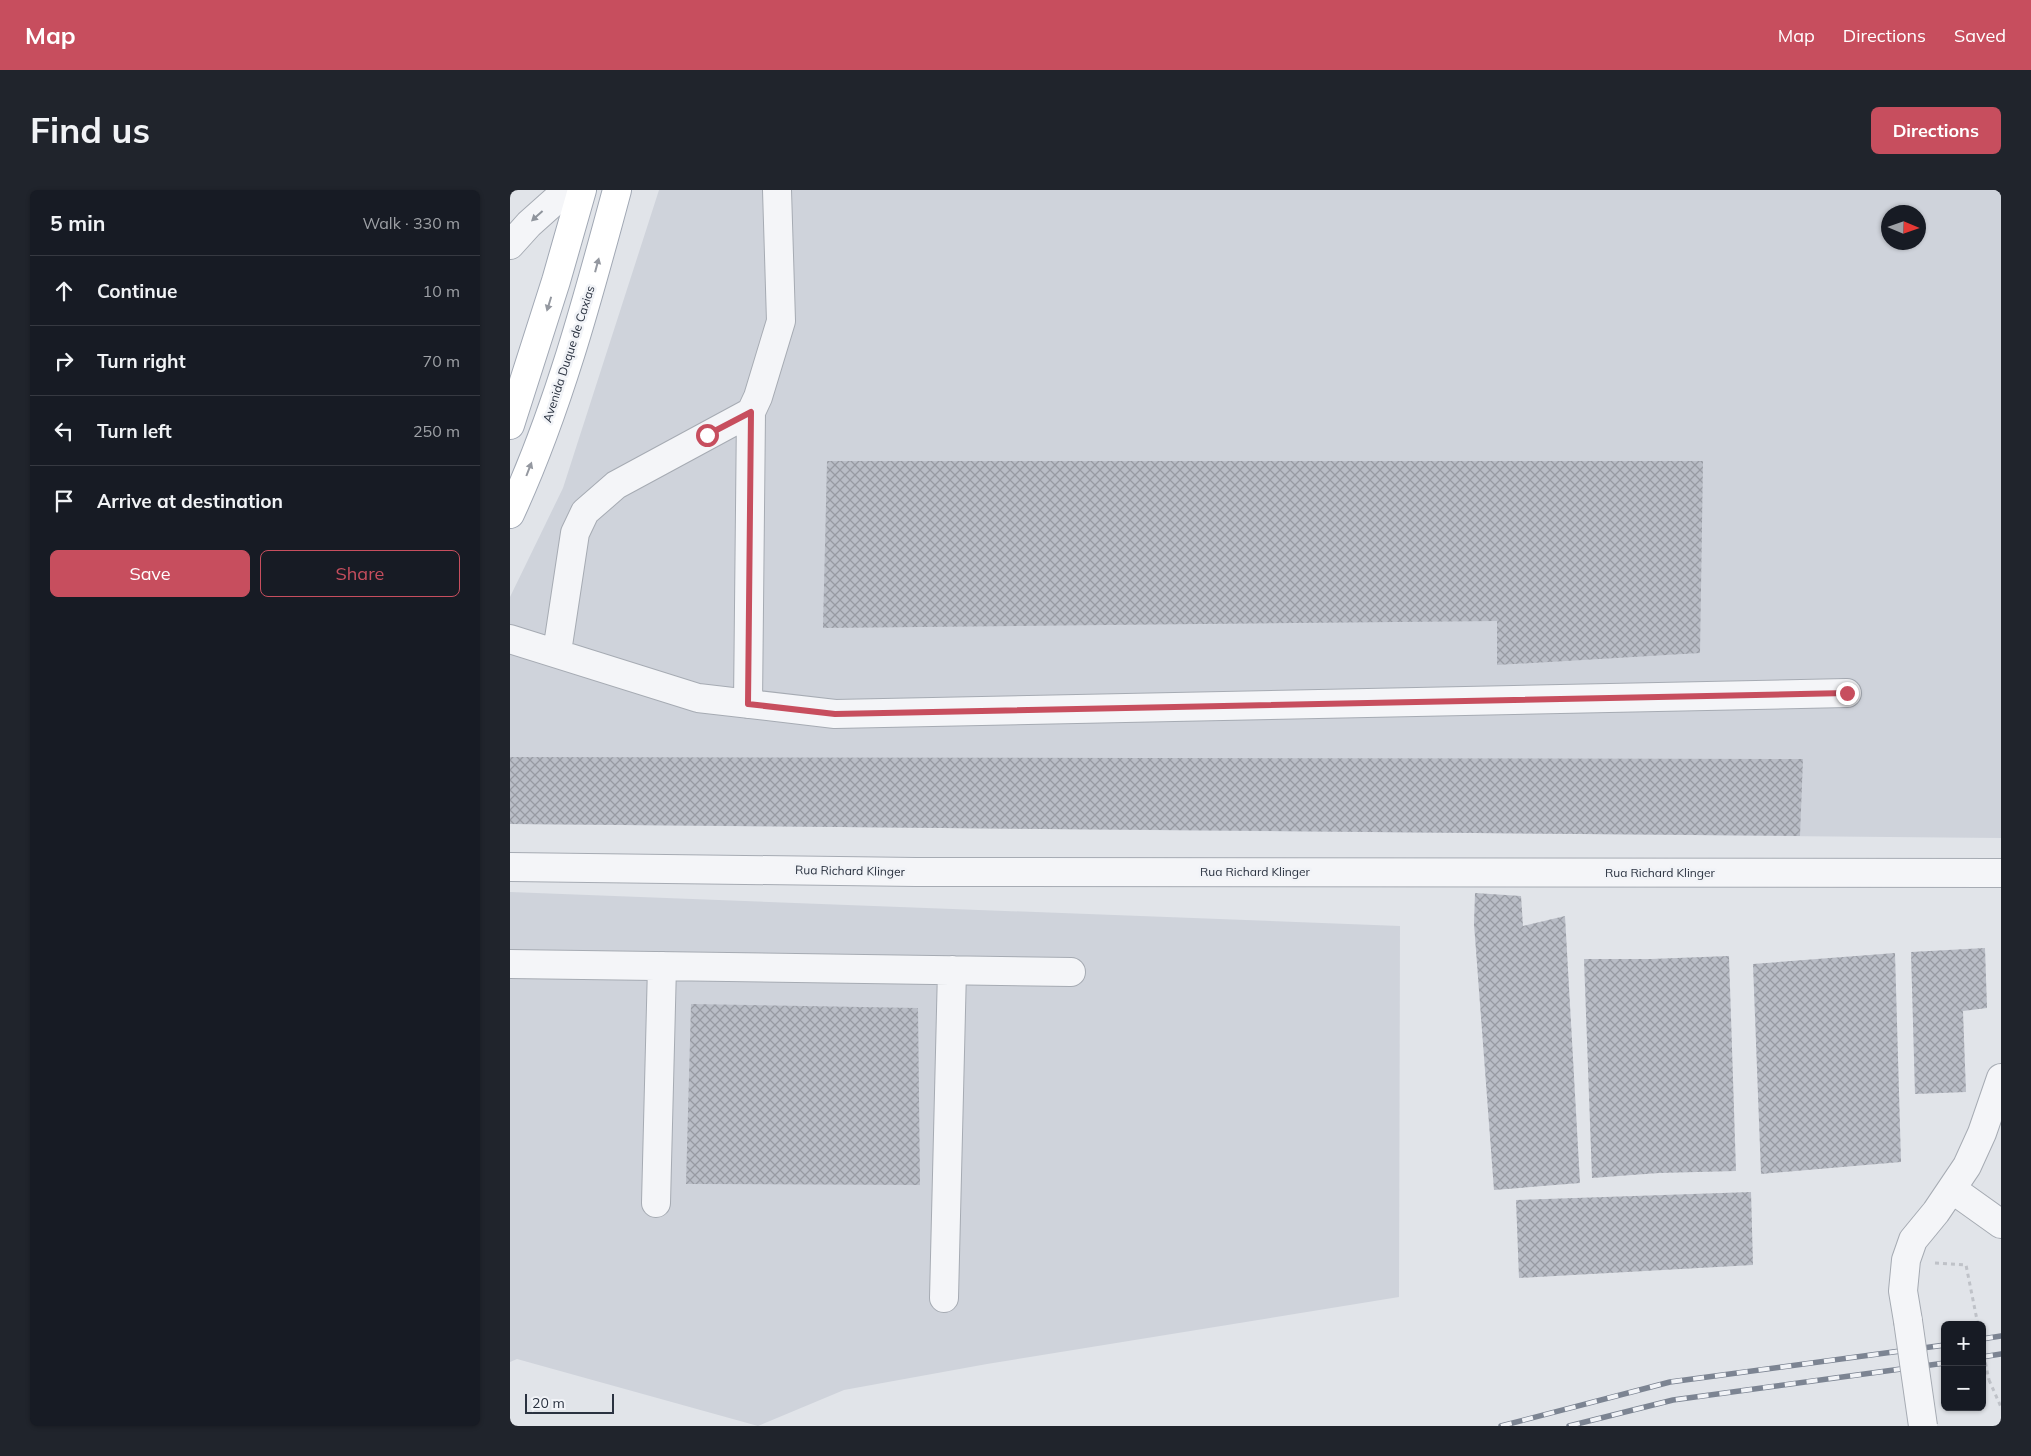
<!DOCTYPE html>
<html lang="en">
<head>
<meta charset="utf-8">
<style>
  :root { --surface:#171b24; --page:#20242c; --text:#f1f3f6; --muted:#9ea1a6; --line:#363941; --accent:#c74e5e }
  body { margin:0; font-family:Mulish,sans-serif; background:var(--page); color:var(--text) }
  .controls { position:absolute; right:15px; bottom:15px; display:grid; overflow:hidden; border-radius:8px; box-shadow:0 1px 4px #0004 }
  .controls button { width:45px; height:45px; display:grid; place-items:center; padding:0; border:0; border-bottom:1px solid var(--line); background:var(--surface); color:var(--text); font:25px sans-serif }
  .compass { position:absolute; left:1371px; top:15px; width:45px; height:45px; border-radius:50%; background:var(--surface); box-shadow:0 1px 4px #0004; rotate:92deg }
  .scale { position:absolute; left:15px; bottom:12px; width:89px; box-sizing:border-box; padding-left:5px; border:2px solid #2a3240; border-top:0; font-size:14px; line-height:18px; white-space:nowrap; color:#2a3240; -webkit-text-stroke:4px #f1f3f7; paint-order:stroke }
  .stop { position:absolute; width:15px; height:15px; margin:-11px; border:4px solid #c74e5e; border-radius:50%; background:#fff }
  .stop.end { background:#c74e5e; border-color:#fff; box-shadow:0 1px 5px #0008 }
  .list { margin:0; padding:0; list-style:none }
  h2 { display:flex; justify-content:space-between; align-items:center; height:65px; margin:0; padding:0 20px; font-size:21px }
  h2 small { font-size:16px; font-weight:400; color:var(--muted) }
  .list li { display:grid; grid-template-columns:32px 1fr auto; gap:15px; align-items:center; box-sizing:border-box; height:70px; padding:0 20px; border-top:1px solid var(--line) }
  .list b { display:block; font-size:19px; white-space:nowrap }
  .list em { font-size:16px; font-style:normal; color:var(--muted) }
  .actions { display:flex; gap:10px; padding:15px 20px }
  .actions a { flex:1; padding:11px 0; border:1px solid var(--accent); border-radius:8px; text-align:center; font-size:18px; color:var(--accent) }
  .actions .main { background:var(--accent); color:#fff }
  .icon { flex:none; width:28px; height:28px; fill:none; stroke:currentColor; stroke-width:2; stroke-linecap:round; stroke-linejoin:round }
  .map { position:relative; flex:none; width:1491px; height:1236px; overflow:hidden; border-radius:8px }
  header { display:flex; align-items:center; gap:30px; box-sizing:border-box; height:70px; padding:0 25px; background:var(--accent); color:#fff }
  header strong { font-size:24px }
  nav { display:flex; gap:28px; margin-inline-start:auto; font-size:18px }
  .intro { display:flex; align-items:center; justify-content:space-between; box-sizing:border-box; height:120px; padding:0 30px }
  h1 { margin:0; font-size:35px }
  .button { padding:12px 22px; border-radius:8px; background:var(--accent); color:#fff; font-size:18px; font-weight:700 }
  main { display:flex; gap:30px; padding:0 30px }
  aside { flex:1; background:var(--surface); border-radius:8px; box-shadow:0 1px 4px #0004 }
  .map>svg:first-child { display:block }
  .built { fill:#cfd3db; fill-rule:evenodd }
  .building { fill:url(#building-cross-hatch) }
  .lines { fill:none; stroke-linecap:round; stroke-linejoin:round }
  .minor-casing { stroke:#a6abb3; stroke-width:30 }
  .major-casing { stroke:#a1a8b4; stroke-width:30 }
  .path { stroke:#bfc2c8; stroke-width:3; stroke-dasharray:4 4; stroke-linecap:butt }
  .minor { stroke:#f4f5f8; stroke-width:28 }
  .major { stroke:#fff; stroke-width:28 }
  .rail-casing { stroke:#7c8492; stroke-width:5.5 }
  .rail { stroke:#f1f3f7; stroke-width:4; stroke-dasharray:11; stroke-linecap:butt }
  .minor-bridge-casing { stroke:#a6abb3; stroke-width:30; stroke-linecap:butt }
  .path-bridge { stroke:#bfc2c8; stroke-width:3; stroke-dasharray:4 4; stroke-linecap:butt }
  .minor-bridge { stroke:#f4f5f8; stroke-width:28 }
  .oneway { fill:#8f949c }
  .oneway2 { fill:#9498a0 }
  .route { stroke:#c74e5e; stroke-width:6 }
  .labels { text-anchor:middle; stroke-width:5; stroke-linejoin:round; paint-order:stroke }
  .street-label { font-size:12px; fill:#2a3240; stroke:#f1f3f7 }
</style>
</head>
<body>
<header>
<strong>Map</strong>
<nav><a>Map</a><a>Directions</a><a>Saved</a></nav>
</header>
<div class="intro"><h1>Find us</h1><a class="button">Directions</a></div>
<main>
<aside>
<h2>5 min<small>Walk · 330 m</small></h2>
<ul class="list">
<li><svg class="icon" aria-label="ahead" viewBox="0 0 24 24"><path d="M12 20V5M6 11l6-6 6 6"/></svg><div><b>Continue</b></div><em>10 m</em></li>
<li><svg class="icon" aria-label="right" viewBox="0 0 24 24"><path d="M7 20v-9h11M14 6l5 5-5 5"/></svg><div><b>Turn right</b></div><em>70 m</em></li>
<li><svg class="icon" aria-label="left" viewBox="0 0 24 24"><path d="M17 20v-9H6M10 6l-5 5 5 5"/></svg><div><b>Turn left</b></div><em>250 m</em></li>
<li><svg class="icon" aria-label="arrive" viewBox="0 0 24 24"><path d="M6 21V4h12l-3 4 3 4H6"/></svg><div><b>Arrive at destination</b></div></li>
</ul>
<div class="actions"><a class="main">Save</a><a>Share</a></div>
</aside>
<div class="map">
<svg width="1491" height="1236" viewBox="0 0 1491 1236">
  <defs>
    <pattern id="building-cross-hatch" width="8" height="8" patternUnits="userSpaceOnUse" patternTransform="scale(1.25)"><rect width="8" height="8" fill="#b9bdc6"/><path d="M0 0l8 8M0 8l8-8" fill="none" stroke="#979aa2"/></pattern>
  </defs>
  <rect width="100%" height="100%" fill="#e1e4e9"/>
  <path class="built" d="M 149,0 L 1491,0 L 1491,648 L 0,634 L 0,407 L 53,298 ZM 1378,22 L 1408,22 L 1408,52 L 1378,52 Z
    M 0,702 L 890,736 L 889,1107 L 477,1174 L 334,1200 L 248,1236 L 7,1169 L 0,1172 Z"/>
  <path class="building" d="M 317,271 L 1193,271 L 1190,463 L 987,475 L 987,431 L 313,438 Z
    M 0,567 L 1293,569 L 1290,646 L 0,634 Z
    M 965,703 L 1011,706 L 1013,736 L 1055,726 L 1070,993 L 984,1000 L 964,734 Z
    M 1475,758 L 1477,818 L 1453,821 L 1456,902 L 1405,904 L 1401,762 Z
    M 1385,763 L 1391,972 L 1251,984 L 1243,774 Z
    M 1219,766 L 1226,981 L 1149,983 L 1082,988 L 1074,769 L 1141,769 Z
    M 181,814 L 408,818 L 410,995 L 176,994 Z
    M 1241,1002 L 1243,1075 L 1009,1088 L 1006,1010 Z"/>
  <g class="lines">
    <defs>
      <path id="minor" d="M 0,55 L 19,34 L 57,0
        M 0,449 L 188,508 L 325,524 L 1337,503
        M 47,462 L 65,343 L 75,322 L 106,295 L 241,222 L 248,207 L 271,131 L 267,0
        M 238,514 L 241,222
        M 0,677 L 406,682 L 1491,683
        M 0,774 L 561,782
        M 1442,999 L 1491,1034
        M 146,1013 L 152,776
        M 434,1108 L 442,780
        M 1398,1131 L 1393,1101 L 1396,1070 L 1403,1050 L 1426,1022 L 1457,976 L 1472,943 L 1491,888"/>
      <path id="major" d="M 0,235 L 46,91 L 72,0
        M 0,324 C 47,223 78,108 107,0"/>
    </defs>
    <use href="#minor" class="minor-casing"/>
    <use href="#major" class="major-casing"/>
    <path class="path" d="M 1425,1073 L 1456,1075 L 1468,1135
      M 1479,1190 L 1491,1217"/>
    <use href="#minor" class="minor"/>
    <use href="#major" class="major"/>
    <defs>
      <path id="rail" d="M 1472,1149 L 1491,1146
        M 1472,1167 L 1491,1164
        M 991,1236 L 1160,1192 L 1435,1155
        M 1059,1236 L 1163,1210 L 1435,1173"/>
    </defs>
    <use href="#rail" class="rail-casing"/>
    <use href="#rail" class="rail"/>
    <defs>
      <path id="minor-bridge" d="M 1398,1131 L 1413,1236"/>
    </defs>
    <use href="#minor-bridge" class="minor-bridge-casing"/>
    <path class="path-bridge" d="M 1472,1157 L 1479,1190"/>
    <use href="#minor-bridge" class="minor-bridge"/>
  </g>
  <defs><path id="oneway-solid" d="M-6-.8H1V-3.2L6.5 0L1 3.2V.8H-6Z" transform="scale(1.25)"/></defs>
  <use class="oneway" href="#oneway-solid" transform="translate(27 26) rotate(138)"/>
  <g class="oneway2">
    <use href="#oneway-solid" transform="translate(87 75) rotate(-75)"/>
    <use href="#oneway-solid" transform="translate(39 114) rotate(107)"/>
    <use href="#oneway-solid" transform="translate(19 279) rotate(-69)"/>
  </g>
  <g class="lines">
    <path class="route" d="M 197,245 L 241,222 L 238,514 L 325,524 L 1337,503"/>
  </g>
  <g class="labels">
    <g class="street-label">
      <text transform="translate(59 164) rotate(-72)" y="4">Avenida Duque de Caxias</text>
      <text transform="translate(340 681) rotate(1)" y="4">Rua Richard Klinger</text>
      <text x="745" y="686">Rua Richard Klinger</text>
      <text x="1150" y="687">Rua Richard Klinger</text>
    </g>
  </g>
</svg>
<div class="controls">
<button>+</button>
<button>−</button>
</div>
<svg class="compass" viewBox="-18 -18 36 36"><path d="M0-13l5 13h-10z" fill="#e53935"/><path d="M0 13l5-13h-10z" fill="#9ea1a6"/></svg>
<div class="scale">20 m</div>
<div class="stop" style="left:197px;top:245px"></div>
<div class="stop end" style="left:1337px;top:503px"></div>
</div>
</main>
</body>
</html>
